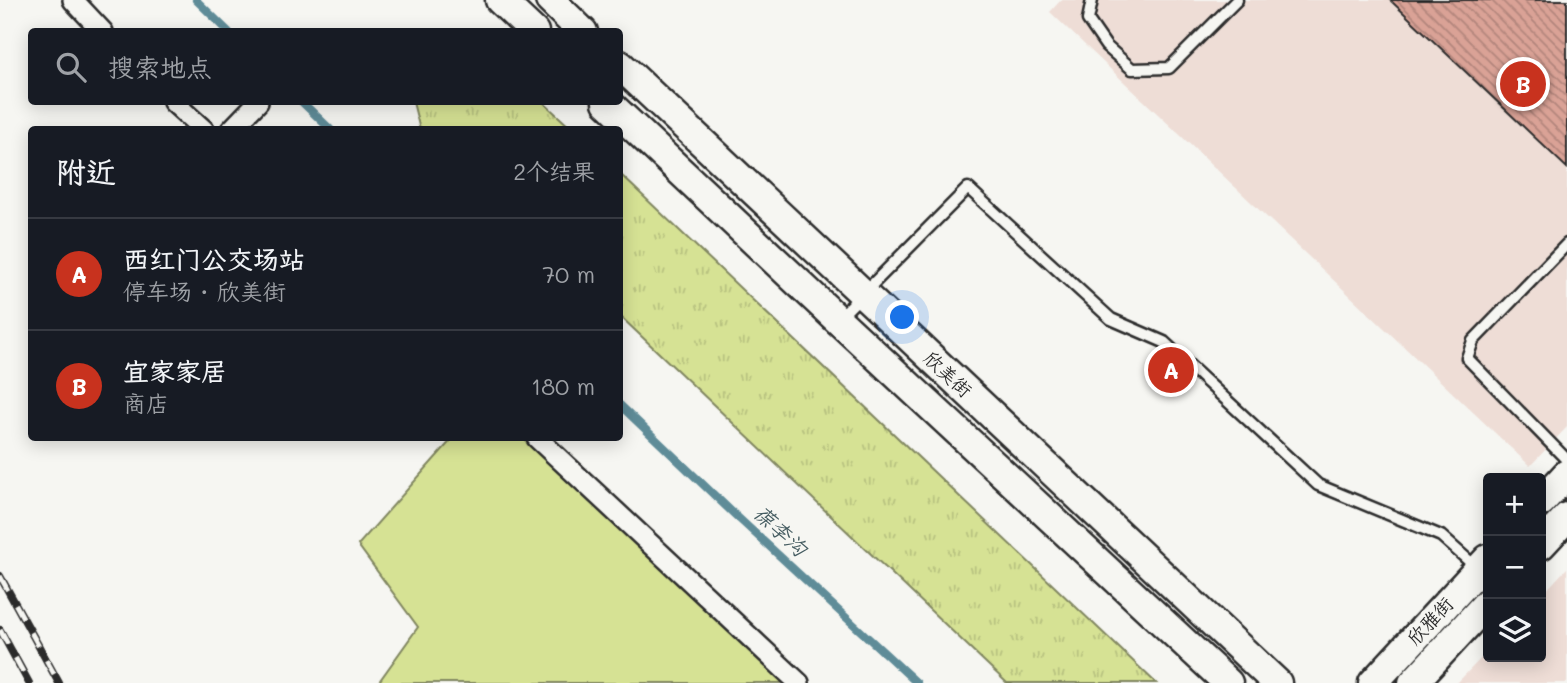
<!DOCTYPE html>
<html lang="zh">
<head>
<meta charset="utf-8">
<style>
  :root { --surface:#171b24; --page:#20242c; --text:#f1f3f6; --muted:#9ea1a6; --line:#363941; --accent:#c8321e }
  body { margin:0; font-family:Mali,"LXGW WenKai TC",sans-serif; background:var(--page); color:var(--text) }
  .controls { position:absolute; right:21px; bottom:21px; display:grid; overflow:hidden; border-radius:7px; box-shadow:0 4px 18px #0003 }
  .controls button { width:63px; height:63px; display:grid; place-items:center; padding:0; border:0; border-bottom:2px solid var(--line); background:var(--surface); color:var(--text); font:35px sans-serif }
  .you { position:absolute; left:903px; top:318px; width:24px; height:24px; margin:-18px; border:5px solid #fff; border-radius:50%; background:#1a73e8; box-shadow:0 0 0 10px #1a73e833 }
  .badge { display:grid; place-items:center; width:46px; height:46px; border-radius:50%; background:var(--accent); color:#fff; font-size:23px; font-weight:700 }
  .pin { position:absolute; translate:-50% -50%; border:4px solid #fff; box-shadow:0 2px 7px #0006 }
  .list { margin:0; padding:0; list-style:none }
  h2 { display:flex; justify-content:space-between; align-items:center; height:91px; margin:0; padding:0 28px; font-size:30px }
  h2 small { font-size:23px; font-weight:400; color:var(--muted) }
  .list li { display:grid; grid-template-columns:46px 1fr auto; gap:21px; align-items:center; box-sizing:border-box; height:112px; padding:0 28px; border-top:2px solid var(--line) }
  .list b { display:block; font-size:26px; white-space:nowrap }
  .list p { margin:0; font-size:23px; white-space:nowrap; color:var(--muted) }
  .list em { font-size:23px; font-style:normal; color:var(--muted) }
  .icon { flex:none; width:38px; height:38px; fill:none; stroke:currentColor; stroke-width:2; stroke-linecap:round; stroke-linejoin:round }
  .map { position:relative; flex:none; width:1567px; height:683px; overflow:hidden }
  .search { position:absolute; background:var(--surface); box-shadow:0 4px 18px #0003; left:28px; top:28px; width:595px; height:77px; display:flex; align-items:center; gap:18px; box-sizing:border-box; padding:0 24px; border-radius:7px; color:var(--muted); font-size:26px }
  .panel { position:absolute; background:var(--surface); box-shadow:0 4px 18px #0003; left:28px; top:126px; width:595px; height:315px; border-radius:7px }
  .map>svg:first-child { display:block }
  .built { fill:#eeddd6 }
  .park { fill:url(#park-tufts); stroke:#808660; stroke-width:2 }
  .garden { fill:#d6e294; stroke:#808660; stroke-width:2 }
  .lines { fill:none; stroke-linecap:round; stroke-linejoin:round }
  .stream { stroke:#5f8c98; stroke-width:8 }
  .building { fill:url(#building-back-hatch); stroke:#2b2b2b; stroke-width:2 }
  .lane-casing { stroke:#2b2b2b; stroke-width:15 }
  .street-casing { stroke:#2b2b2b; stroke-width:24 }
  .secondary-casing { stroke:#2b2b2b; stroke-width:33 }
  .lane { stroke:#f6f6f2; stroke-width:10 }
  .street { stroke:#f6f6f2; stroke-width:19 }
  .secondary { stroke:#f6f6f2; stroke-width:28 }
  .rail-casing { stroke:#2b2b2b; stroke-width:8 }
  .rail { stroke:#f6f6f2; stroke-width:5; stroke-dasharray:16; stroke-linecap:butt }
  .labels { text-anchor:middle; stroke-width:7; stroke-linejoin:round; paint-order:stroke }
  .street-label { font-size:19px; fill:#2b2b2b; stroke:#f6f6f2 }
  .water-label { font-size:21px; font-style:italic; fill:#455c61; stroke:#f6f6f2 }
</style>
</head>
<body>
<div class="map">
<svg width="1567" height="683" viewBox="0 0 1567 683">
  <defs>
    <pattern id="park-tufts" width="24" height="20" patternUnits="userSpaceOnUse" patternTransform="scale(1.75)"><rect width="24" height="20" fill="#d6e294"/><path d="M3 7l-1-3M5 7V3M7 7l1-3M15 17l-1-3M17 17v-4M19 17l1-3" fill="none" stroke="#b8c280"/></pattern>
    <pattern id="building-back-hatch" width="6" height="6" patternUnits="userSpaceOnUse" patternTransform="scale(1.75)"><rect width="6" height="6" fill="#daa296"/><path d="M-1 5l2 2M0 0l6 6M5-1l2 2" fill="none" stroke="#b1847b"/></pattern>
  </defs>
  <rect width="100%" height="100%" fill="#f6f6f2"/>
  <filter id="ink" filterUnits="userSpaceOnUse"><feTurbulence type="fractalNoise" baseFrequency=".0143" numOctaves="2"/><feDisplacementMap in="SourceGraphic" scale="14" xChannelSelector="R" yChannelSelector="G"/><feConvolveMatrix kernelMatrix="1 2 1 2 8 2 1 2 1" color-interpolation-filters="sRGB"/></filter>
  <g filter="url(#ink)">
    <path class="built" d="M 1061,0 L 1567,0 L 1567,427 L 1530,466 L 1050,12 Z
      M 1567,568 L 1567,683 L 1457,683 L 1488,651 L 1488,657 L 1541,657 L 1541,596 Z"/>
    <path class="park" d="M 413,102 L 543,102 L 572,129 L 423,129 L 419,126 Z
      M 620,174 L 1156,683 L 1007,683 L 620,316 Z"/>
    <path class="garden" d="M 453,438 L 528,438 L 792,683 L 378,683 L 418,627 L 358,545 Z"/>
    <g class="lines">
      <path class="stream" d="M 196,0 L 229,32
        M 302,102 L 331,130
        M 620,405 L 733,513 L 917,683"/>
    </g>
    <path class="building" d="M 1390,0 L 1567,0 L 1567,168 Z"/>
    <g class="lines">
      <defs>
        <path id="lane" d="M 1092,0 L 1088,20 L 1106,46 L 1132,69 L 1169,68 L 1237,0
          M 1567,244 L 1473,341 L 1467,358 L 1567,460
          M 840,317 L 968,188 L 1111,319 L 1164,342 L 1318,485 L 1441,536 L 1477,568"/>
        <path id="street" d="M 73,0 L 103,32
          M 173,102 L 204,130
          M 231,130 L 258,102
          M 537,438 L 799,683"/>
        <path id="secondary" d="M 500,0 L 534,32
          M 550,0 L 583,32
          M 620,65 L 1277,683
          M 607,102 L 838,320 L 1228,683
          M 1541,502 L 1567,474
          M 1541,545 L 1567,517
          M 1373,683 L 1488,559
          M 1413,683 L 1488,602"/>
      </defs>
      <use href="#lane" class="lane-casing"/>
      <use href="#street" class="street-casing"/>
      <use href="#secondary" class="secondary-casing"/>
      <use href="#lane" class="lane"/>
      <use href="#street" class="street"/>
      <use href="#secondary" class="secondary"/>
      <defs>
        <path id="rail" d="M 0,576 L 59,683
          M 0,630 L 29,683"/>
      </defs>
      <use href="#rail" class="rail-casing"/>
      <use href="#rail" class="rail"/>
    </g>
  </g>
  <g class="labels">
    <g class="street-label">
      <text transform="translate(948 374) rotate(43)" y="7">欣美街</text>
      <text transform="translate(1430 621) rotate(-47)" y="7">欣雅街</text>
    </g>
    <g class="water-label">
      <text transform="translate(780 531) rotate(43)" y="7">葆李沟</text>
    </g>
  </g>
</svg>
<div class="controls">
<button>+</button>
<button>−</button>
<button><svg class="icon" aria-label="layers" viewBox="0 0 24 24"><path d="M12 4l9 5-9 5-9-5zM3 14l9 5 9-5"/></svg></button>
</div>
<div class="you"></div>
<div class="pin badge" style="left:1171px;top:370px">A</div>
<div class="pin badge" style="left:1523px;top:84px">B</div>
<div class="search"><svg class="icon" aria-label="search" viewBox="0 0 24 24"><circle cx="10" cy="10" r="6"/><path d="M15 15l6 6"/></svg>搜索地点</div>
<section class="panel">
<h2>附近<small>2个结果</small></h2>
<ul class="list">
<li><span class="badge">A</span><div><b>西红门公交场站</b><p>停车场 · 欣美街</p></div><em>70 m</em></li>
<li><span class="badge">B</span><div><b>宜家家居</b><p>商店</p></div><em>180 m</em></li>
</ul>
</section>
</div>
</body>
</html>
